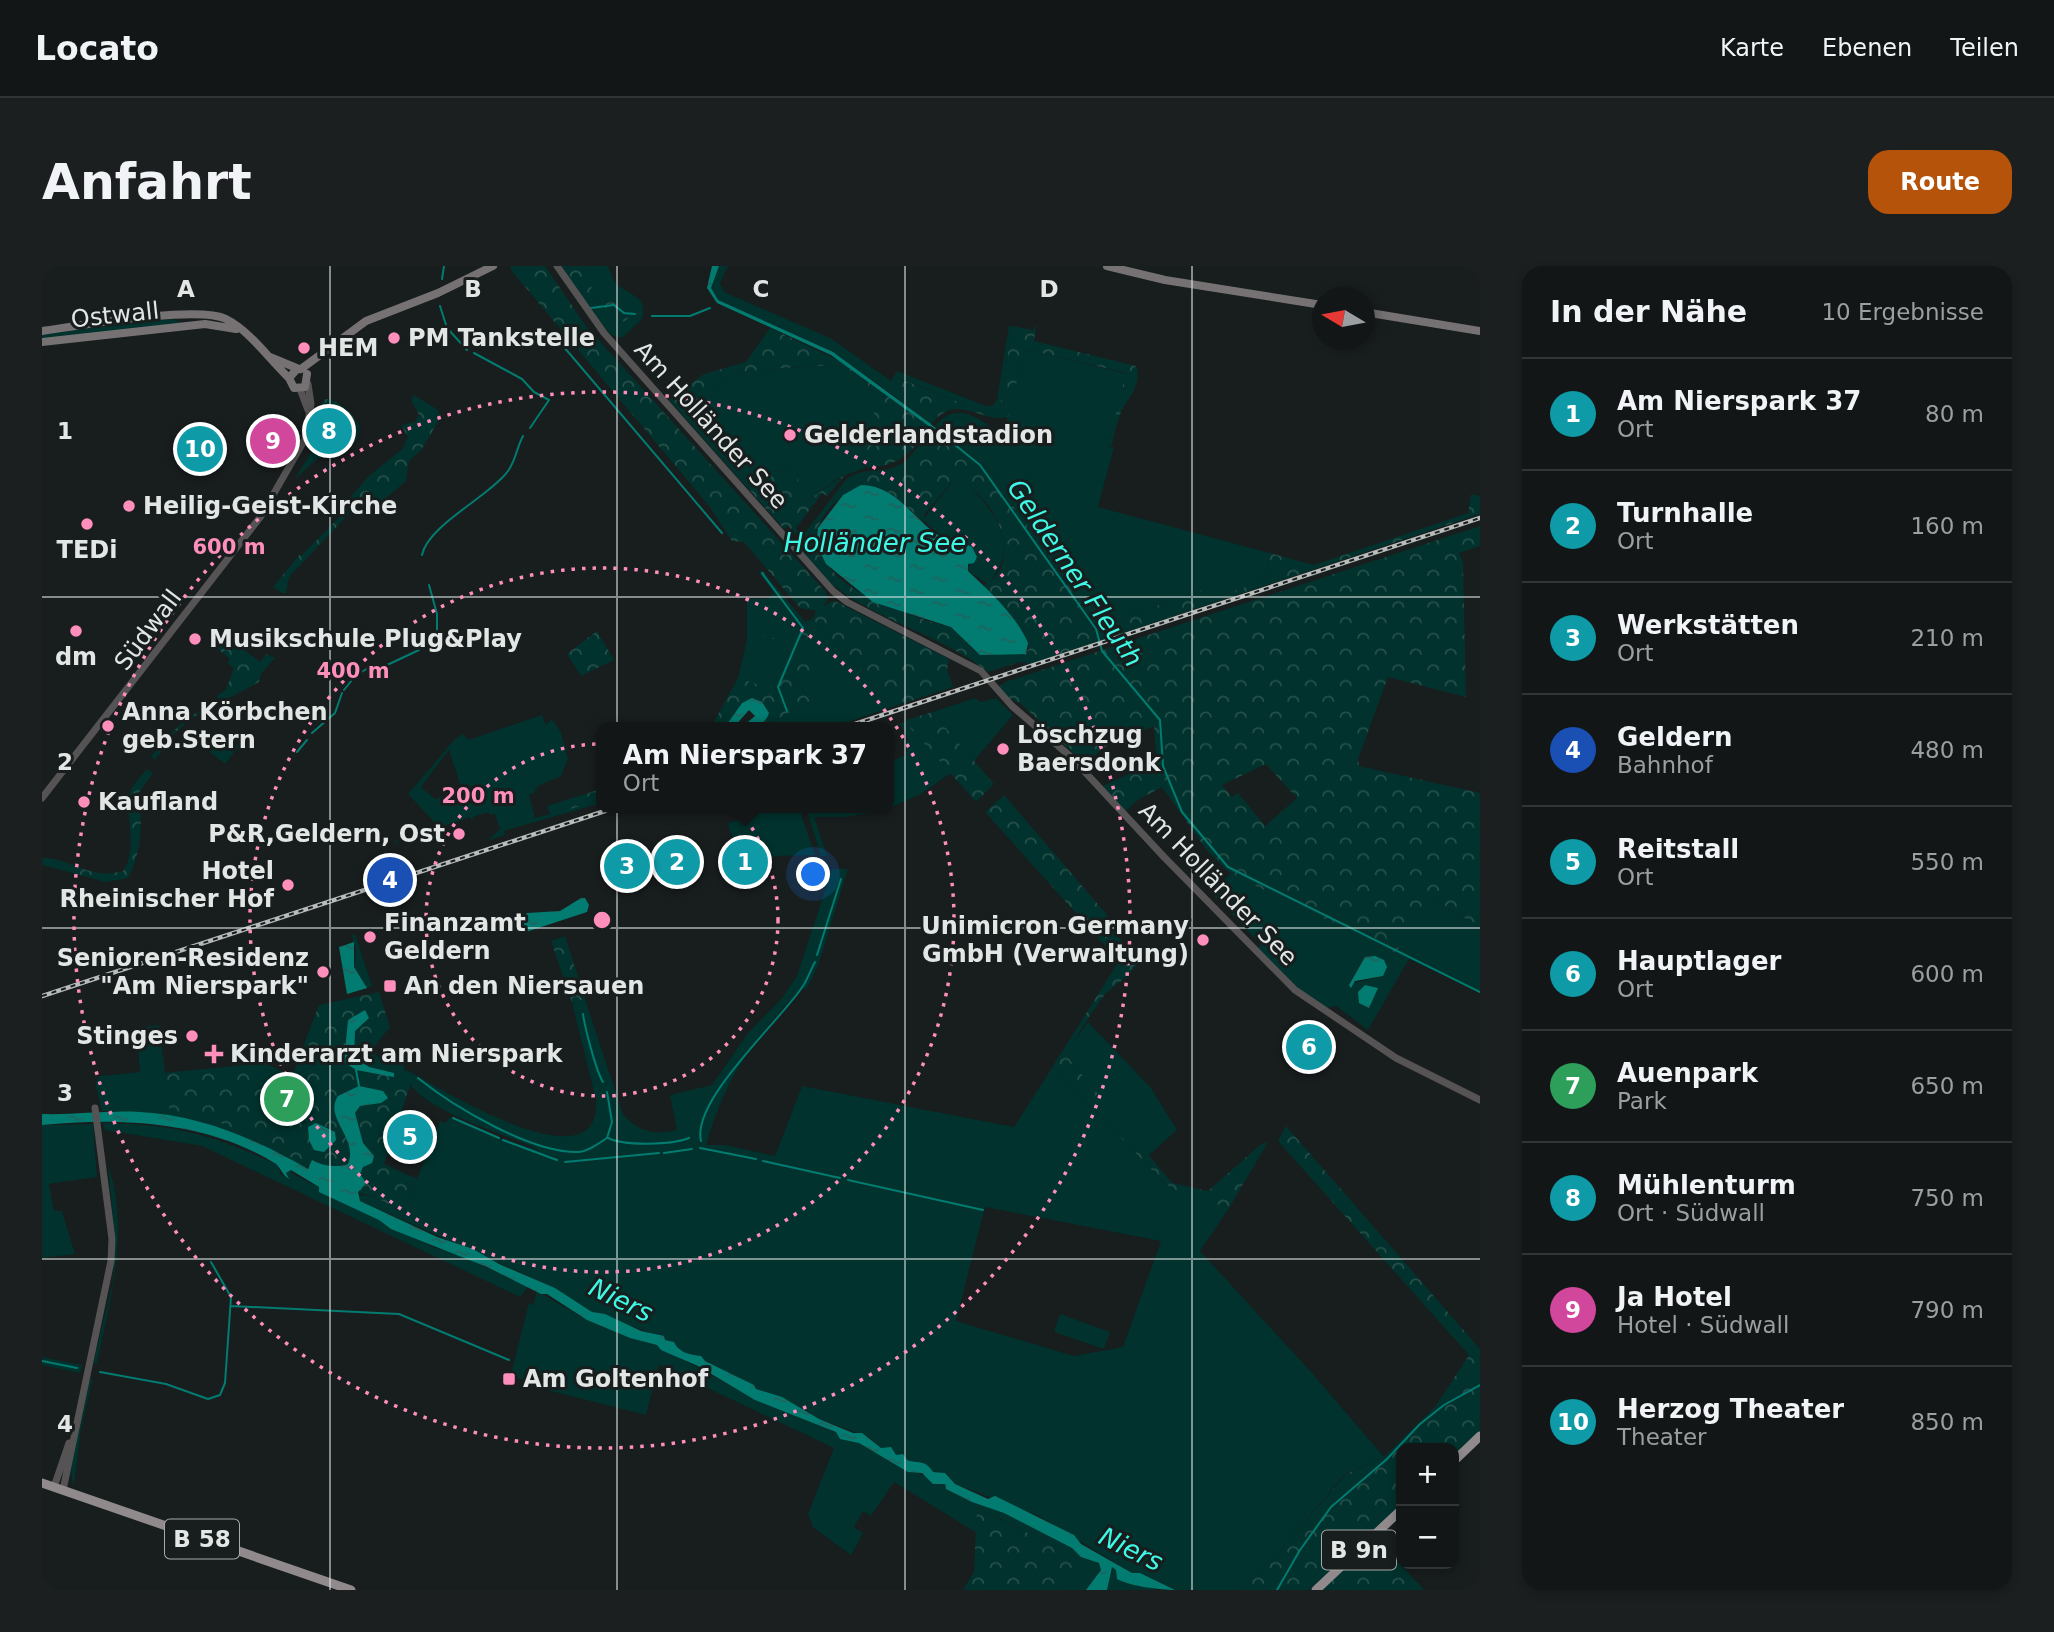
<!DOCTYPE html>
<html lang="de">
<head>
<meta charset="utf-8">
<style>
  :root { --surface:#121616; --page:#1b1f1f; --text:#f1f3f6; --muted:#9c9fa1; --line:#313535; --accent:#b45309 }
  body { margin:0; font-family:"DejaVu Sans",sans-serif; background:var(--page); color:var(--text) }
  .controls { position:absolute; right:21px; bottom:21px; display:grid; overflow:hidden; border-radius:14px; box-shadow:0 4px 10px #0003 }
  .controls button { width:63px; height:63px; display:grid; place-items:center; padding:0; border:0; border-bottom:2px solid var(--line); background:var(--surface); color:var(--text); font:35px sans-serif }
  .compass { position:absolute; left:1270px; top:21px; width:63px; height:63px; border-radius:50%; background:var(--surface); box-shadow:0 4px 10px #0003; rotate:280deg }
  .you { position:absolute; left:772px; top:609px; width:24px; height:24px; margin:-18px; border:5px solid #fff; border-radius:50%; background:#1a73e8; box-shadow:0 0 0 10px #1a73e833 }
  .badge { display:grid; place-items:center; width:46px; height:46px; border-radius:50%; background:var(--accent); color:#fff; font-size:23px; font-weight:700 }
  .pin { position:absolute; translate:-50% -50%; border:4px solid #fff; box-shadow:0 2px 7px #0006 }
  .popup { position:absolute; left:554px; top:456px; width:298px; height:91px; box-sizing:border-box; display:grid; place-content:center; border-radius:14px; background:var(--surface); filter:drop-shadow(0 2px 5px #0005); font-size:23px; white-space:nowrap; color:var(--muted) }
  .popup b { font-size:26px; color:var(--text) }
  .popup::after { content:''; position:absolute; left:50%; top:100%; margin-left:-14px; border:14px solid transparent; border-top-color:var(--surface) }
  .list { margin:0; padding:0; list-style:none }
  h2 { display:flex; justify-content:space-between; align-items:center; height:91px; margin:0; padding:0 28px; font-size:30px }
  h2 small { font-size:23px; font-weight:400; color:var(--muted) }
  .list li { display:grid; grid-template-columns:46px 1fr auto; gap:21px; align-items:center; box-sizing:border-box; height:112px; padding:0 28px; border-top:2px solid var(--line) }
  .list b { display:block; font-size:26px; white-space:nowrap }
  .list p { margin:0; font-size:23px; white-space:nowrap; color:var(--muted) }
  .list em { font-size:23px; font-style:normal; color:var(--muted) }
  .map { position:relative; flex:none; width:1438px; height:1324px; overflow:hidden; border-radius:21px }
  header { display:flex; align-items:center; gap:42px; box-sizing:border-box; height:98px; padding:0 35px; background:var(--surface); border-bottom:2px solid var(--line) }
  header strong { font-size:33px }
  nav { display:flex; gap:38px; margin-inline-start:auto; font-size:24px }
  .intro { display:flex; align-items:center; justify-content:space-between; box-sizing:border-box; height:168px; padding:0 42px }
  h1 { margin:0; font-size:49px }
  .button { padding:18px 32px; border-radius:21px; background:var(--accent); color:#fff; font-size:24px; font-weight:700 }
  main { display:flex; gap:42px; padding:0 42px }
  aside { flex:1; background:var(--surface); border-radius:21px; box-shadow:0 4px 10px #0003 }
  .map>svg:first-child { display:block }
  .green { fill:#01322d; fill-rule:evenodd }
  .forest { fill:url(#forest-crowns); fill-rule:evenodd }
  .water { fill:url(#water-ripples) }
  .lines { fill:none; stroke-linecap:round; stroke-linejoin:round }
  .stream { stroke:#027b71; stroke-width:2 }
  .tertiary { stroke:#565354; stroke-width:7 }
  .secondary { stroke:#767274; stroke-width:8 }
  .primary { stroke:#908a8c; stroke-width:9 }
  .rail-casing { stroke:#b7bbba; stroke-width:4.5 }
  .rail { stroke:#181d1d; stroke-width:2; stroke-dasharray:5; stroke-linecap:butt }
  .grid { fill:none; stroke:#e2e6e5; stroke-width:2; stroke-opacity:0.55 }
  .ring { fill:none; stroke:#fe8ebc; stroke-width:3.5; stroke-dasharray:3.5 7 }
  .poi-dot { fill:#fe8ebc; stroke:#181d1d; stroke-width:2.5 }
  .labels { text-anchor:middle; stroke-width:6; stroke-linejoin:round; paint-order:stroke }
  .shield { fill:#181d1d; stroke:#a5aaa9; stroke-width:2 }
  .shield-label { font-size:23px; font-weight:bold; fill:#e2e6e5 }
  .street-label { font-size:24px; fill:#e2e6e5; stroke:#181d1d }
  .poi-label { font-size:24px; font-weight:bold; fill:#e2e6e5; stroke:#181d1d; text-anchor:start }
  .water-label { font-size:26px; font-style:italic; fill:#3ef8e6; stroke:#181d1d }
  .grid-label { font-size:23px; text-anchor:middle; font-weight:bold; fill:#e2e6e5; stroke:#181d1d; stroke-width:6; stroke-linejoin:round; paint-order:stroke }
  .centre { fill:#fe8ebc; stroke:#181d1d; stroke-width:3.5 }
  .ring-label { font-size:21px; text-anchor:middle; font-weight:bold; fill:#fe8ebc; stroke:#181d1d; stroke-width:6; stroke-linejoin:round; paint-order:stroke }
</style>
</head>
<body>
<header>
<strong>Locato</strong>
<nav><a>Karte</a><a>Ebenen</a><a>Teilen</a></nav>
</header>
<div class="intro"><h1>Anfahrt</h1><a class="button">Route</a></div>
<main>
<div class="map">
<svg width="1438" height="1324" viewBox="0 0 1438 1324">
  <defs>
    <pattern id="forest-crowns" width="20" height="18" patternUnits="userSpaceOnUse" patternTransform="scale(1.75)"><rect width="20" height="18" fill="#01322d"/><path d="M2 6a3 3 0 1 1 6 0M12 15a3 3 0 1 1 6 0" fill="none" stroke="#26504b"/></pattern>
    <pattern id="water-ripples" width="26" height="14" patternUnits="userSpaceOnUse" patternTransform="scale(1.75)"><rect width="26" height="14" fill="#027b71"/><path d="M2 4q2-2 4 0t4 0M15 11q2-2 4 0t4 0" fill="none" stroke="#20635d"/></pattern>
  </defs>
  <rect width="100%" height="100%" fill="#181d1d"/>
  <path class="green" d="M 550,0 L 566,0 C 568,5 570,11 573,16 C 585,30 607,28 600,53 L 580,72 L 569,69 L 550,46 L 578,56 L 579,34 L 556,38 L 542,3 Z
    M 677,0 L 686,0 L 678,17 L 682,26 L 790,73 L 849,115 L 855,105 L 944,140 L 950,140 L 955,134 L 967,60 L 970,60 L 957,148 L 942,146 L 857,112 L 848,127 L 791,86 L 676,34 L 669,22 Z
    M 130,53 L 141,57 L 0,74 L 0,68 Z
    M 983,83 L 1085,108 L 1065,182 L 1072,181 L 1056,241 L 1228,287 L 1222,315 L 1170,332 L 1159,325 L 1054,360 L 943,199 L 894,159 C 913,137 932,149 952,163 L 963,162 Z
    M 792,99 L 805,103 L 825,117 L 832,132 L 832,158 L 819,182 L 821,199 L 825,201 L 796,212 L 760,239 L 754,203 C 737,204 711,212 695,204 C 664,187 652,133 685,112 C 701,102 769,101 792,99 Z
    M 913,212 L 920,212 C 951,244 982,278 946,318 L 926,305 L 928,297 L 920,277 L 905,275 L 881,254 Z
    M 732,327 L 760,365 L 733,425 L 696,412 L 705,373 L 705,333 L 725,333 Z
    M 771,353 L 850,441 L 791,461 L 721,461 L 768,435 L 751,410 L 765,373 L 764,355 Z
    M 933,432 L 939,436 L 954,432 L 971,449 L 932,495 L 890,446 Z
    M 500,449 L 504,459 L 510,453 L 519,466 L 526,493 L 519,510 L 496,520 L 492,527 L 487,529 L 493,552 L 559,534 L 559,537 L 462,565 L 463,569 L 445,575 L 458,563 L 453,548 L 448,549 L 447,546 L 431,551 L 430,556 L 428,551 L 399,561 L 400,565 L 396,562 L 377,568 L 378,572 L 375,569 L 356,575 L 354,580 L 353,575 L 393,561 L 393,557 L 366,528 L 413,473 L 421,468 L 426,474 ZM 407,484 L 420,524 L 393,533 L 379,521 Z
    M 863,456 L 909,507 L 877,529 L 848,542 L 847,495 L 862,490 L 865,485 L 862,476 L 866,474 L 859,459 L 846,462 Z
    M 182,469 L 197,480 L 183,498 L 168,486 Z
    M 733,542 L 757,542 L 773,589 L 735,590 L 699,600 L 686,557 Z
    M 764,542 L 832,542 L 835,546 L 804,551 L 772,551 L 785,590 L 779,590 Z
    M 790,603 L 806,603 L 777,697 L 765,723 L 760,721 C 711,775 685,808 664,879 L 683,879 L 733,890 L 760,820 L 972,861 L 1011,800 L 1122,917 L 1184,939 L 1187,942 L 1158,985 L 1270,1107 L 1342,1191 L 1303,1208 L 1241,1282 L 1197,1324 L 1133,1324 L 1098,1307 L 1090,1307 L 997,1250 L 913,1218 L 903,1207 L 891,1206 L 838,1182 L 827,1171 L 777,1153 L 740,1131 L 714,1123 L 711,1119 L 663,1095 L 658,1090 L 645,1088 L 611,1068 L 550,1046 L 513,1022 L 316,934 L 316,929 L 331,930 L 362,946 L 398,855 L 404,857 L 407,851 L 457,872 L 499,885 C 463,866 382,848 363,811 L 365,804 C 394,820 560,924 554,834 L 530,737 L 543,733 L 581,848 C 596,866 613,869 635,864 L 628,829 L 670,819 L 706,767 L 740,732 L 755,710 ZM 943,941 L 1119,975 L 1081,1081 L 1032,1090 L 914,1055 Z
    M 1189,608 L 1220,620 L 1387,631 L 1438,661 L 1438,726 L 1367,693 L 1326,764 L 1294,740 L 1285,742 L 1258,724 L 1216,684 L 1218,678 L 1167,624 ZM 1323,691 L 1341,710 L 1307,718 Z
    M 313,668 L 330,720 L 325,722 L 312,701 L 314,685 L 310,669 Z
    M 1046,756 L 1109,822 L 1135,864 L 1106,890 L 1028,794 L 1027,783 Z
    M 117,759 L 128,846 L 171,847 L 263,898 L 268,903 C 248,898 229,883 209,874 C 162,853 111,846 60,845 L 53,817 L 58,810 L 98,806 L 94,762 Z
    M 61,857 C 132,858 174,869 237,900 L 238,907 L 246,913 L 244,907 L 249,904 L 251,908 L 389,980 L 422,991 L 486,1021 L 478,1031 L 160,880 L 63,864 Z
    M 51,858 L 55,911 L 7,918 L 12,945 L 20,945 L 33,988 L 0,992 L 0,859 Z
    M 66,898 C 88,965 69,1034 54,1100 L 52,1094 L 71,1015 L 73,973 Z
    M 495,1025 L 545,1054 L 588,1072 L 615,1079 L 709,1131 L 740,1142 L 817,1177 L 856,1199 L 903,1218 L 904,1223 L 930,1236 L 962,1247 L 1030,1282 L 1039,1291 L 1057,1297 L 1059,1304 L 1044,1324 L 1019,1324 L 1035,1291 L 936,1242 L 935,1267 L 852,1216 L 829,1250 L 821,1245 L 812,1261 L 821,1267 L 809,1289 L 771,1261 L 766,1248 L 792,1182 L 617,1099 L 604,1149 L 493,1121 L 469,1108 L 487,1037 L 491,1039 Z
    M 1018,1048 L 1068,1066 L 1062,1083 L 1012,1066 Z
    M 0,1091 L 40,1099 L 38,1107 L 0,1099 Z
    M 51,1111 L 39,1163 L 32,1220 C 22,1199 41,1138 47,1115 Z
    M 1070,1301 L 1074,1304 L 1075,1313 C 1088,1320 1103,1316 1113,1324 L 1065,1324 Z"/>
  <path class="forest" d="M 469,0 L 503,0 L 544,60 L 783,325 L 786,332 L 782,340 L 790,335 L 795,336 L 907,393 L 905,404 L 911,421 L 850,441 L 771,353 L 774,345 L 758,342 L 702,276 L 690,275 L 667,240 L 469,4 Z
    M 520,0 L 550,0 L 543,4 L 556,38 L 580,34 L 587,50 L 585,54 C 557,69 532,19 520,0 Z
    M 994,59 L 992,75 L 1094,100 C 1100,116 1089,129 1081,142 C 1075,153 1073,168 1069,181 L 1065,183 L 1084,107 L 983,83 L 966,151 C 936,158 917,125 889,158 L 848,127 L 856,112 L 942,146 L 957,148 L 970,60 L 990,64 Z
    M 728,62 L 796,94 L 888,161 C 871,185 856,202 825,201 L 816,189 L 832,158 L 832,132 L 825,117 L 805,103 L 792,99 C 769,101 701,102 685,112 C 652,133 664,187 695,204 C 711,212 737,204 754,203 L 761,238 L 805,207 L 785,230 L 780,227 L 754,262 L 757,266 L 754,269 L 746,260 L 742,263 L 627,134 L 662,108 L 704,96 Z
    M 372,129 L 396,144 L 398,152 L 380,183 L 367,195 L 364,215 L 338,237 L 321,233 L 247,311 L 244,327 L 240,327 L 231,321 L 258,288 L 260,289 L 310,238 L 306,234 L 327,210 L 360,183 L 366,171 L 359,159 L 373,156 L 377,149 L 369,134 Z
    M 283,133 C 298,134 308,146 317,158 C 321,187 289,184 274,194 C 266,199 261,208 253,213 L 276,175 L 279,138 Z
    M 894,159 L 943,199 L 1054,360 L 1159,325 L 1170,332 L 1222,315 L 1228,287 L 1272,299 L 1426,247 L 1429,228 L 1438,230 L 1438,248 L 988,398 L 978,396 L 946,406 C 890,360 790,346 755,277 L 805,212 L 819,206 L 848,203 L 863,196 ZM 913,212 L 920,212 C 930,223 943,233 950,245 C 965,268 970,306 942,319 L 981,366 L 987,382 L 984,388 L 933,386 C 926,378 921,369 912,363 C 904,358 895,358 886,355 C 845,338 800,329 776,285 C 763,260 804,216 829,220 C 851,224 866,243 882,256 L 882,249 Z
    M 1438,260 L 1438,280 L 1417,287 L 1421,296 L 1424,431 L 1346,411 L 1316,493 L 1317,500 L 1438,527 L 1438,661 L 1387,631 L 1354,687 L 1189,608 L 1166,586 L 1120,521 L 1096,534 L 1084,545 L 1061,520 L 1114,495 L 1112,460 L 1061,482 L 1043,498 L 978,437 L 964,431 L 956,422 L 963,416 ZM 1224,498 L 1255,532 L 1223,560 L 1196,527 L 1190,531 L 1180,519 Z
    M 720,304 L 765,358 L 767,369 L 751,410 L 768,435 L 721,461 L 713,461 L 725,452 L 725,442 L 700,437 L 683,461 L 669,461 L 696,412 L 733,424 L 760,365 L 717,307 Z
    M 555,365 L 572,394 L 539,410 L 525,388 Z
    M 723,369 L 739,375 L 729,398 L 716,392 Z
    M 186,371 L 218,396 L 224,388 L 233,392 L 219,408 L 217,416 L 148,453 L 131,469 L 113,494 L 109,491 C 129,464 147,449 177,434 L 175,430 L 184,423 L 192,402 L 185,397 L 188,393 L 176,383 Z
    M754 405a11 11 0 1 1 22 0a11 11 0 1 1-22 0Z
    M 890,446 L 952,518 L 934,536 L 862,455 Z
    M 105,503 L 111,507 L 96,528 C 101,556 100,587 86,612 L 64,616 L 0,599 L 0,592 C 29,591 48,615 81,605 C 97,582 82,545 88,526 C 91,518 100,509 105,503 Z
    M 559,523 L 559,534 L 508,549 L 505,540 Z
    M 962,529 L 1073,658 L 1070,664 L 1096,694 C 1091,710 1072,718 1061,731 C 1053,742 1024,782 1028,794 L 1130,917 L 1166,925 L 1218,879 L 1226,876 L 1187,942 L 1139,927 L 1122,917 L 1011,800 L 1077,695 L 943,546 Z
    M 523,670 L 543,733 L 530,737 L 509,675 Z
    M 337,726 L 348,761 L 329,785 L 346,799 L 357,784 L 368,820 L 342,898 L 375,913 L 362,946 L 331,930 L 307,925 L 263,898 L 175,855 L 128,846 L 121,807 L 223,797 L 250,810 L 277,739 Z
    M 1244,860 L 1438,1083 L 1438,1166 L 1412,1190 L 1412,1182 L 1359,1182 L 1359,1240 L 1267,1324 L 1197,1324 L 1241,1282 L 1304,1208 L 1342,1191 L 1393,1141 L 1427,1089 L 1236,875 Z
    M 935,1242 L 1036,1291 L 1019,1324 L 921,1324 L 932,1306 Z
    M 1334,1272 L 1382,1324 L 1279,1324 Z"/>
  <path class="water" d="M 670,0 L 677,0 L 669,22 L 676,34 L 791,86 L 889,158 L 888,161 L 789,89 L 675,37 L 665,22 Z
    M 819,219 C 857,219 874,259 904,274 C 912,279 922,276 930,281 L 935,291 L 932,297 L 926,298 L 926,305 C 946,324 975,350 986,377 L 984,388 L 938,389 L 909,361 L 831,336 L 784,298 L 774,278 L 776,262 L 801,229 Z
    M 710,432 L 720,436 L 727,447 C 723,460 711,461 700,461 L 713,450 L 707,444 L 692,461 L 683,461 L 700,437 Z
    M 539,632 L 543,632 L 547,639 L 545,646 L 484,666 L 480,652 L 485,647 L 518,645 Z
    M 312,676 L 312,701 L 325,722 L 305,728 L 297,681 Z
    M 1333,690 L 1342,694 L 1345,701 L 1341,710 L 1313,715 L 1309,722 L 1307,719 L 1323,691 Z
    M 1323,719 L 1336,722 L 1327,742 L 1317,737 L 1316,726 Z
    M 323,744 L 327,752 L 313,765 L 312,789 L 327,801 L 352,807 L 352,811 L 314,804 L 302,796 L 306,754 Z
    M 317,820 L 341,825 L 346,832 L 339,837 L 318,840 L 313,847 L 321,877 L 332,890 L 330,897 L 321,901 L 318,908 L 324,917 L 316,926 L 318,935 L 395,971 L 431,983 L 457,998 L 513,1022 L 550,1046 L 563,1048 L 599,1065 L 622,1070 L 623,1074 L 632,1076 C 636,1086 648,1089 659,1090 L 663,1095 L 712,1119 L 714,1123 L 740,1131 L 777,1153 L 811,1167 L 820,1167 L 839,1182 L 849,1181 L 854,1189 L 861,1188 L 865,1194 C 876,1198 883,1193 891,1206 L 903,1207 L 913,1218 L 946,1233 L 953,1230 L 1032,1269 L 1039,1278 L 1090,1307 L 1098,1307 L 1133,1324 C 1118,1324 1088,1320 1075,1313 L 1074,1304 L 1070,1301 L 1065,1324 L 1044,1324 L 1059,1304 L 1057,1297 L 1039,1291 L 1030,1282 L 962,1247 L 930,1236 L 904,1223 L 903,1218 L 891,1218 L 880,1207 L 866,1206 L 817,1177 L 798,1173 L 794,1166 L 713,1134 L 656,1100 L 619,1084 L 615,1079 L 588,1072 L 545,1054 L 505,1028 L 499,1028 L 445,1001 L 349,963 L 337,954 L 277,926 L 277,921 L 249,904 L 244,907 L 247,913 C 240,909 239,902 234,898 C 166,855 77,851 0,859 L 0,848 C 33,849 65,844 98,846 C 158,849 214,873 266,903 L 270,894 C 279,900 297,902 306,898 C 317,872 281,852 296,830 Z
    M 274,857 L 293,866 L 294,874 L 282,886 L 272,884 L 267,874 L 266,861 Z"/>
  <g class="lines">
    <path class="stream" d="M 400,13 L 402,0
      M 398,40 L 405,62 L 425,84
      M 549,42 L 572,39 L 582,47 L 593,48
      M 610,50 L 648,50 L 668,42
      M 516,74 L 680,267
      M 432,87 L 480,113 L 492,126 L 507,134 L 488,162
      M 887,158 L 938,199 L 1054,363 L 1060,385 L 1118,454 L 1121,500 L 1140,546 L 1186,601 L 1438,726
      M 380,289 C 386,259 448,230 466,205 C 473,196 475,181 481,170
      M 720,307 L 761,362 L 736,421 L 745,445
      M 387,319 L 395,348 L 395,370
      M 316,408 L 328,401 L 343,400 L 377,384
      M 302,424 L 310,414
      M 270,467 L 293,447 L 300,427
      M 255,486 L 265,474
      M 775,689 L 799,613
      M 541,748 C 543,762 554,805 561,816
      M 314,804 L 317,820
      M 376,812 C 412,841 489,887 536,886 C 546,886 557,877 565,872 L 570,856 L 565,826
      M 411,852 L 457,872
      M 566,872 C 582,880 630,879 647,872
      M 461,874 L 515,894
      M 659,875 C 649,834 740,753 761,720 C 766,712 769,703 773,696
      M 658,882 L 714,893
      M 622,887 L 650,883
      M 721,895 L 798,912
      M 523,896 L 617,887
      M 806,914 L 941,944
      M 189,1040 L 357,1048 L 467,1094
      M 0,1095 L 35,1102
      M 58,1106 L 124,1118 L 166,1133 L 178,1129 L 183,1117 L 189,1031 L 169,996
      M 1235,1324 L 1258,1284 L 1289,1241 L 1345,1193 L 1378,1158 L 1402,1139 L 1438,1119"/>
    <path class="tertiary" d="M 515,0 L 562,67 L 791,325 L 805,336 L 939,405 L 970,440 L 1029,491 L 1122,591 L 1253,724 L 1354,792 L 1438,834
      M 258,123 L 266,144
      M 0,532 L 219,250 L 263,173 L 269,138 L 266,118
      M 12,1221 L 27,1177
      M 21,1224 L 69,995 L 70,973 L 53,842"/>
    <path class="secondary" d="M 1065,0 L 1123,14 L 1280,39
      M 1322,46 L 1438,65
      M 0,65 C 36,60 155,39 184,53 C 208,65 227,93 247,112
      M 0,76 L 163,58 L 194,63
      M 228,91 L 257,103
      M 259,103 L 324,55 L 396,27 L 451,0
      M 254,104 L 247,112 L 252,122 L 263,121 L 265,108"/>
    <path class="primary" d="M 1412,1195 L 1438,1170
      M 0,1217 L 309,1324
      M 1274,1324 L 1359,1244"/>
    <defs>
      <path id="rail" d="M 804,461 L 1438,252
        M 0,730 L 572,542"/>
    </defs>
    <use href="#rail" class="rail-casing"/>
    <use href="#rail" class="rail"/>
  </g>
  <path class="grid" d="M 288,0 L 288,1324M 575,0 L 575,1324M 863,0 L 863,1324M 1150,0 L 1150,1324M 0,331 L 1438,331M 0,662 L 1438,662M 0,993 L 1438,993"/>
  <g class="ring">
    <circle cx="560" cy="654" r="176"/>
    <circle cx="560" cy="654" r="352"/>
    <circle cx="560" cy="654" r="528"/>
  </g>
  <g class="poi-dot">
    <circle cx="352" cy="72" r="7"/>
    <circle cx="262" cy="82" r="7"/>
    <circle cx="748" cy="169" r="7"/>
    <circle cx="87" cy="240" r="7"/>
    <circle cx="45" cy="258" r="7"/>
    <circle cx="34" cy="365" r="7"/>
    <circle cx="153" cy="373" r="7"/>
    <circle cx="66" cy="460" r="7"/>
    <circle cx="961" cy="483" r="7"/>
    <circle cx="42" cy="536" r="7"/>
    <circle cx="417" cy="568" r="7"/>
    <circle cx="246" cy="619" r="7"/>
    <circle cx="328" cy="671" r="7"/>
    <circle cx="1161" cy="674" r="7"/>
    <circle cx="281" cy="706" r="7"/>
    <rect x="341" y="713" width="14" height="14" rx="3.5"/>
    <circle cx="150" cy="770" r="7"/>
    <path d="M168.5 777.5h7v7h7v7h-7v7h-7v-7h-7v-7h7z"/>
    <rect x="460" y="1106" width="14" height="14" rx="3.5"/>
  </g>
  <g class="labels">
    <g class="shield">
      <rect x="123" y="1253.5" width="74" height="39" rx="5"/>
      <rect x="1280" y="1264.5" width="74" height="39" rx="5"/>
    </g>
    <g class="shield-label">
      <text x="160" y="1281">B 58</text>
      <text x="1317" y="1292">B 9n</text>
    </g>
    <g class="street-label">
      <text transform="translate(73 49) rotate(-6)" y="8">Ostwall</text>
      <text transform="translate(669 159) rotate(48)" y="8">Am Holländer See</text>
      <text transform="translate(106 364) rotate(-53)" y="8">Südwall</text>
      <text transform="translate(1176 618) rotate(46)" y="8">Am Holländer See</text>
    </g>
    <g class="poi-label">
      <text x="366" y="80">PM Tankstelle</text>
      <text x="276" y="90">HEM</text>
      <text x="762" y="177">Gelderlandstadion</text>
      <text x="101" y="248">Heilig-Geist-Kirche</text>
      <text x="45" y="292" text-anchor="middle">TEDi</text>
      <text x="167" y="381">Musikschule Plug&amp;Play</text>
      <text x="34" y="399" text-anchor="middle">dm</text>
      <text x="80" y="454">Anna Körbchen<tspan x="80" dy="28">geb.Stern</tspan></text>
      <text x="975" y="477">Löschzug<tspan x="975" dy="28">Baersdonk</tspan></text>
      <text x="56" y="544">Kaufland</text>
      <text x="403" y="576" text-anchor="end">P&amp;R,Geldern, Ost</text>
      <text x="232" y="613" text-anchor="end">Hotel<tspan x="232" dy="28">Rheinischer Hof</tspan></text>
      <text x="342" y="665">Finanzamt<tspan x="342" dy="28">Geldern</tspan></text>
      <text x="1147" y="668" text-anchor="end">Unimicron Germany<tspan x="1147" dy="28">GmbH (Verwaltung)</tspan></text>
      <text x="267" y="700" text-anchor="end">Senioren-Residenz<tspan x="267" dy="28">"Am Nierspark"</tspan></text>
      <text x="362" y="728">An den Niersauen</text>
      <text x="136" y="778" text-anchor="end">Stinges</text>
      <text x="188" y="796">Kinderarzt am Nierspark</text>
      <text x="481" y="1121">Am Goltenhof</text>
    </g>
    <g class="water-label">
      <text x="833" y="286">Holländer See</text>
      <text transform="translate(1033 307) rotate(56)" y="9">Gelderner Fleuth</text>
      <text transform="translate(579 1034) rotate(26)" y="9">Niers</text>
      <text transform="translate(1089 1283) rotate(26)" y="9">Niers</text>
    </g>
  </g>
  <g class="grid-label">
    <text x="144" y="31">A</text>
    <text x="431" y="31">B</text>
    <text x="719" y="31">C</text>
    <text x="1007" y="31">D</text>
    <text x="23" y="173">1</text>
    <text x="23" y="504">2</text>
    <text x="23" y="835">3</text>
    <text x="23" y="1166">4</text>
  </g>
  <circle cx="560" cy="654" r="10" class="centre"/>
  <g class="ring-label">
    <text x="187" y="288">600 m</text>
    <text x="311" y="412">400 m</text>
    <text x="436" y="537">200 m</text>
  </g>
</svg>
<div class="controls">
<button>+</button>
<button>−</button>
</div>
<svg class="compass" viewBox="-18 -18 36 36"><path d="M0-13l5 13h-10z" fill="#e53935"/><path d="M0 13l5-13h-10z" fill="#9c9fa1"/></svg>
<div class="you"></div>
<div class="pin badge" style="left:703px;top:596px;background:#0f9aa8">1</div>
<div class="popup"><b>Am Nierspark 37</b>Ort</div>
<div class="pin badge" style="left:635px;top:596px;background:#0f9aa8">2</div>
<div class="pin badge" style="left:585px;top:600px;background:#0f9aa8">3</div>
<div class="pin badge" style="left:348px;top:614px;background:#1a4fb4">4</div>
<div class="pin badge" style="left:368px;top:871px;background:#0f9aa8">5</div>
<div class="pin badge" style="left:1267px;top:781px;background:#0f9aa8">6</div>
<div class="pin badge" style="left:245px;top:833px;background:#2e9e5b">7</div>
<div class="pin badge" style="left:287px;top:165px;background:#0f9aa8">8</div>
<div class="pin badge" style="left:231px;top:175px;background:#d1479c">9</div>
<div class="pin badge" style="left:158px;top:183px;background:#0f9aa8">10</div>
</div>
<aside>
<h2>In der Nähe<small>10 Ergebnisse</small></h2>
<ul class="list">
<li><span class="badge" style="background:#0f9aa8">1</span><div><b>Am Nierspark 37</b><p>Ort</p></div><em>80 m</em></li>
<li><span class="badge" style="background:#0f9aa8">2</span><div><b>Turnhalle</b><p>Ort</p></div><em>160 m</em></li>
<li><span class="badge" style="background:#0f9aa8">3</span><div><b>Werkstätten</b><p>Ort</p></div><em>210 m</em></li>
<li><span class="badge" style="background:#1a4fb4">4</span><div><b>Geldern</b><p>Bahnhof</p></div><em>480 m</em></li>
<li><span class="badge" style="background:#0f9aa8">5</span><div><b>Reitstall</b><p>Ort</p></div><em>550 m</em></li>
<li><span class="badge" style="background:#0f9aa8">6</span><div><b>Hauptlager</b><p>Ort</p></div><em>600 m</em></li>
<li><span class="badge" style="background:#2e9e5b">7</span><div><b>Auenpark</b><p>Park</p></div><em>650 m</em></li>
<li><span class="badge" style="background:#0f9aa8">8</span><div><b>Mühlenturm</b><p>Ort · Südwall</p></div><em>750 m</em></li>
<li><span class="badge" style="background:#d1479c">9</span><div><b>Ja Hotel</b><p>Hotel · Südwall</p></div><em>790 m</em></li>
<li><span class="badge" style="background:#0f9aa8">10</span><div><b>Herzog Theater</b><p>Theater</p></div><em>850 m</em></li>
</ul>
</aside>
</main>
</body>
</html>
